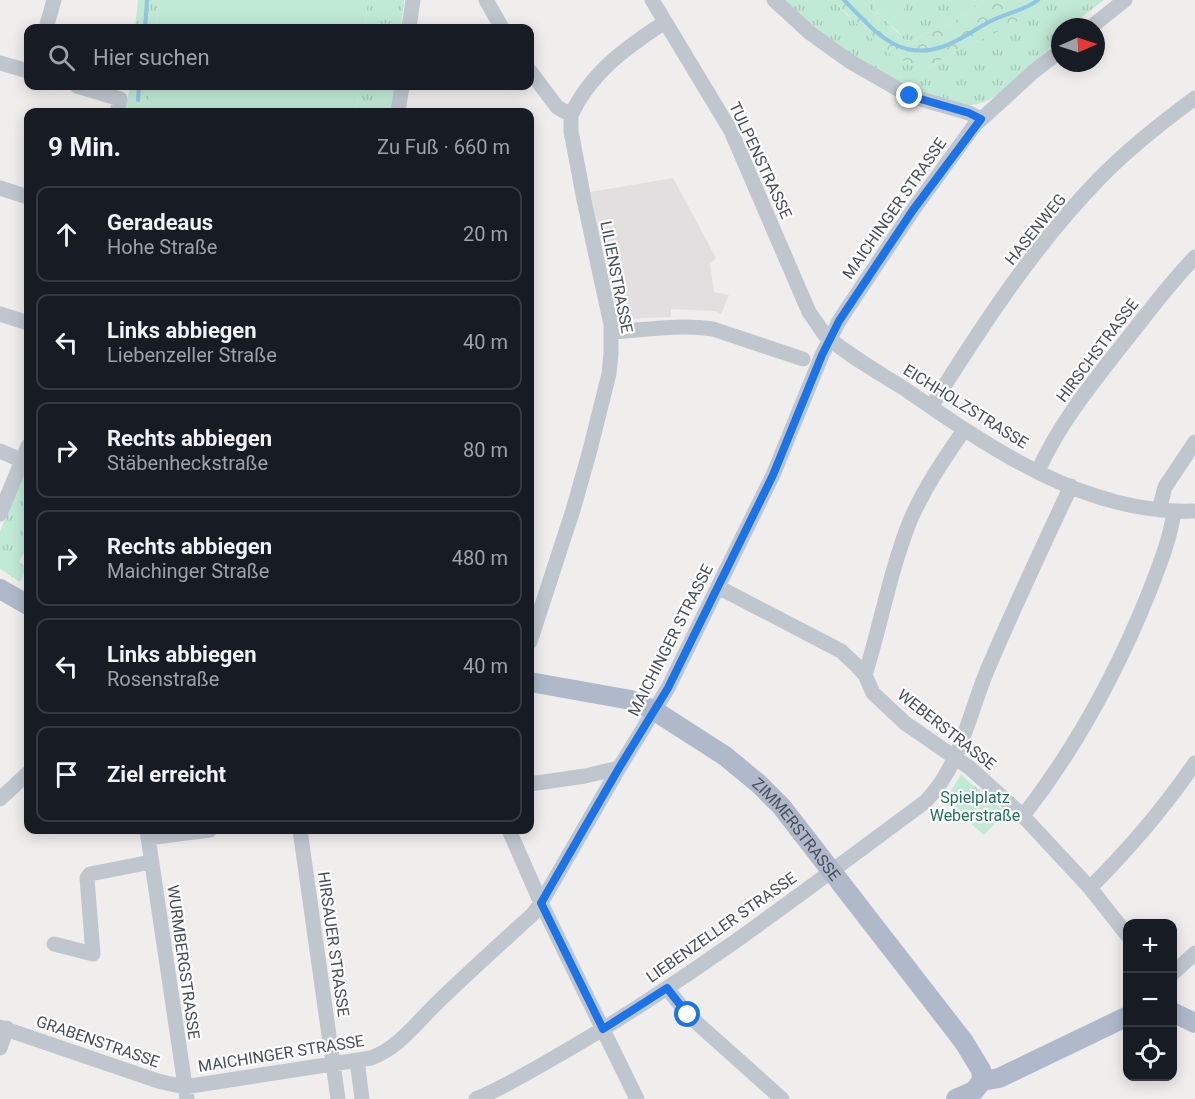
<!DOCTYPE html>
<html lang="de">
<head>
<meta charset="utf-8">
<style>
  :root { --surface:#171b24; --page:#20242c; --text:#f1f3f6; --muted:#9ea1a6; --line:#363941 }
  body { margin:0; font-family:Roboto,sans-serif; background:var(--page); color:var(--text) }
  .controls { position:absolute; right:18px; bottom:18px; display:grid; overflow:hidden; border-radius:12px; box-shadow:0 3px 15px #0003 }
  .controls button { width:54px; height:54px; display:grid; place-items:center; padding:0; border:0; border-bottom:2px solid var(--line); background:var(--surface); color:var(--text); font:30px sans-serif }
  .compass { position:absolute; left:1051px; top:18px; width:54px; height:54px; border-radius:50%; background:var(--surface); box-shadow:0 3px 15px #0003; rotate:87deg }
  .stop { position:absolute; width:18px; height:18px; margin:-14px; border:4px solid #1a73e8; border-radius:50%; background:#fff }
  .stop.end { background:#1a73e8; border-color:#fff; box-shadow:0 2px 6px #0008 }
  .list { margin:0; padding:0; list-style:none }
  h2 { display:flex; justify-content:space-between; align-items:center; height:78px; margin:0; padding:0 24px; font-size:26px }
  h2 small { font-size:20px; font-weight:400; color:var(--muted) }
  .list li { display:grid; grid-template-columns:39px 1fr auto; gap:18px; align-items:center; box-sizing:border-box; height:96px; margin:0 12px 12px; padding:0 12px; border:2px solid var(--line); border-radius:12px }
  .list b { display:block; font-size:22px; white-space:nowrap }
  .list p { margin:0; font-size:20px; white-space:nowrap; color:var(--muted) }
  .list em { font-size:20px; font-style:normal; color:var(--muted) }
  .icon { flex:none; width:33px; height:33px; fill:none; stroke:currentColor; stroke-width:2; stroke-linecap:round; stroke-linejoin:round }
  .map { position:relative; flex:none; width:1195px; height:1099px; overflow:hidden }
  .search { position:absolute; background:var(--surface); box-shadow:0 3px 15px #0003; left:24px; top:24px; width:510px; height:66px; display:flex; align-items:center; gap:15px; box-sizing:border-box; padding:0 21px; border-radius:12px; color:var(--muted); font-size:22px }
  .panel { position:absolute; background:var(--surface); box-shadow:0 3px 15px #0003; left:24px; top:108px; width:510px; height:726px; border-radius:12px }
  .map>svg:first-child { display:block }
  .education { fill:#e1dfdf }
  .grass { fill:url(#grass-tufts) }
  .forest { fill:url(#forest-crowns) }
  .garden { fill:#c0ead6 }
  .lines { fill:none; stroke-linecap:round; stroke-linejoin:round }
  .stream { stroke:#91c6e2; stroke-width:4 }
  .minor { stroke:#bfc6ce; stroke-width:15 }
  .major { stroke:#b0b9ca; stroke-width:20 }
  .route { stroke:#1a73e8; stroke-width:8 }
  .labels { text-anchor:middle; stroke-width:4.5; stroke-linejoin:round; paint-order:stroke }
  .street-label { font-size:16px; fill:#474e59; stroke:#fff }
  .park-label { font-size:16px; fill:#207355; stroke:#fff }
</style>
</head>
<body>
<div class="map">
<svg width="1195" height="1099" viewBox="0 0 1195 1099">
  <defs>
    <pattern id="grass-tufts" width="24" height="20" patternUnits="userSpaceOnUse" patternTransform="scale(1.5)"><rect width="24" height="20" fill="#c0ead6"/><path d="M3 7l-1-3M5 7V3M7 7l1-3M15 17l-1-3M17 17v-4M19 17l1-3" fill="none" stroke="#a6caba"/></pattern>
    <pattern id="forest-crowns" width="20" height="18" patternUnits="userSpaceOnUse" patternTransform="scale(1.5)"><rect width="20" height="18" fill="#c0ead6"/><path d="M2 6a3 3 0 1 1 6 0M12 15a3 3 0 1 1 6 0" fill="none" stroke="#a6caba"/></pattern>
  </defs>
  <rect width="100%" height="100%" fill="#f0eeed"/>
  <path class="education" d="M 673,178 L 716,258 L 710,264 L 714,292 L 729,295 L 721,314 L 715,311 L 671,309 L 671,317 L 625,319 L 617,313 L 590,192 Z"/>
  <path class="grass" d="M 138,0 L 159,0 L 156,28 L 135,28 Z
    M 368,0 L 404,0 L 401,28 L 365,28 Z
    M 785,0 L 833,0 L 847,15 L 928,68 L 962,47 L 981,40 L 1023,3 L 1018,0 L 1104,0 L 1069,27 L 1060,27 L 1060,34 L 1053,40 L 1051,47 L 999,94 C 990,100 980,105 969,105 C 936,105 864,66 838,47 C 819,33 802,16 785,0 Z
    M 863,0 L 875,0 L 874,9 L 900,35 L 905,0 L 985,0 L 952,23 L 939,27 L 913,41 L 900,39 L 879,19 Z
    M 130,86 L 150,86 L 149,104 L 195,109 L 195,112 L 125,112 Z
    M 359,86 L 395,86 L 393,112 L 356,112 Z
    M 23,477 L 28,478 L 28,545 L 19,562 L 27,568 L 20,582 L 0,569 L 0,531 Z
    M 961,775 L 1006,812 L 984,835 L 944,801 Z"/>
  <path class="forest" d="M 833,0 L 863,0 L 879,19 L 900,39 L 913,41 L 939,27 L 952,23 L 985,0 L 1018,0 L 1023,3 L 1025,17 L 981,40 L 962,47 L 928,68 L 906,62 L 884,51 Z"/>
  <path class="garden" d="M 159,0 L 368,0 L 365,28 L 156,28 Z
    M 875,0 L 905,0 L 901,35 L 874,9 Z
    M 150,86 L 359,86 L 356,112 L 195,112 L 195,109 L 148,104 Z"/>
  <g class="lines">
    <path class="stream" d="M 844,0 C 872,28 897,62 942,47 C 958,42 973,31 987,23 C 1003,14 1024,11 1038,0
      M 145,28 L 147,0
      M 138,100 L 139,86"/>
    <path class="minor" d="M 486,0 L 502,28
      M 652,0 L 731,131 L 809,312 L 825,335 C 849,356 878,372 905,389 C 990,448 1086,515 1195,511
      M 774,0 L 810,33 L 849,61 L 910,96 L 969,113 L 981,119
      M 1091,27 L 1125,0
      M 46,28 L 54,0
      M 409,28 L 413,0
      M 0,63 L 28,71
      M 530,71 L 557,107 L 571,115 L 571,131 L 584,200 L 611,325 L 611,353 L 609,374 L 590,450 L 573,510 L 530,642
      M 77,86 L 120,99 L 117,112
      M 398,112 L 402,86
      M 571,115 C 591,72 627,47 665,22
      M 0,188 L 28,197
      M 0,314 L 28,323
      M 612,332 C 646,330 679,324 713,329 L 803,359
      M 931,407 C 980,329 1033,247 1098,180 C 1127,150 1161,123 1195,98
      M 0,451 L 23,461
      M 1038,471 C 1058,426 1089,387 1119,349 C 1144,318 1167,286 1195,257
      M 1159,510 L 1165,487 L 1195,442
      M 0,514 L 28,446
      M 718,587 L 841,651 L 856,665 L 865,675 L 873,693 L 905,723 L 970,768 L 1023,816 L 1090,888 L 1128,936
      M 865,675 C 881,624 890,571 910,521 C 924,488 944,459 964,430
      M 530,784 L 585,776 L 619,768
      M 0,799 L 28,773
      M 1023,816 C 1076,748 1118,670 1150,590 C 1160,564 1170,539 1174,512
      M 147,830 L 187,1099
      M 300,830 L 338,1099
      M 509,830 L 541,903 L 637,1099
      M 148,838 L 210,830
      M 1090,888 C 1129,849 1164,808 1195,763
      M 54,944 L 93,954 L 87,878 L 90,874 L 151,862
      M 1172,974 L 1195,953
      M 667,988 L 688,1015 L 782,1099
      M 0,1027 L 158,1081 L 184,1087 L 371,1058 C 399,1048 417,1022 438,1002 C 469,972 501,943 533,914 L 541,903 L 619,768 L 668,688 L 773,475 L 822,355 L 839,321 L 913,210 L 974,126 L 1033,72 L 1060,51
      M 0,1048 L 7,1028
      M 357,1060 L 362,1099
      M 476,1099 C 511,1084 543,1064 576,1045 C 699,973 811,886 925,802 C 961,766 969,712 989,666 C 1015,605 1043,546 1071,486"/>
    <g class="major">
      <path d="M 0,589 L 28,605"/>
      <path id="s1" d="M 530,682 L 631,700 L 655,711 L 725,756 L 759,784 L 781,806 L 964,1042 L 981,1070 L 982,1081"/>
      <path d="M 1172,1012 L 1195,1023"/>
      <path d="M 982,1081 L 999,1078 L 1128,1016"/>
      <path d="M 956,1099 L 974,1091 L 982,1081"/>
    </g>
  </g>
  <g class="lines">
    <path class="route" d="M 688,1015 L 667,988 L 603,1029 L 541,903 L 619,768 L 668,688 L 773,475 L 822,355 L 839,321 L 913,210 L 981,119 L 969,113 L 910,96"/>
  </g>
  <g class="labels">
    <g class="street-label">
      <text transform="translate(761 160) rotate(65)" y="6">TULPENSTRASSE</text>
      <text transform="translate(894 208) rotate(-55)" y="6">MAICHINGER STRASSE</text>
      <text transform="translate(1035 229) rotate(-51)" y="6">HASENWEG</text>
      <text transform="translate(617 277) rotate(79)" y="6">LILIENSTRASSE</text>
      <text transform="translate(1097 350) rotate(-53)" y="6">HIRSCHSTRASSE</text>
      <text transform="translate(966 406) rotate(32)" y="6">EICHHOLZSTRASSE</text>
      <text transform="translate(670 640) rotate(-63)" y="6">MAICHINGER STRASSE</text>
      <text transform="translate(947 729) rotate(38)" y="6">WEBERSTRASSE</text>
      <text dy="6" stroke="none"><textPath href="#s1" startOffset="315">ZIMMERSTRASSE</textPath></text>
      <text transform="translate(721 927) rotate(-35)" y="6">LIEBENZELLER STRASSE</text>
      <text transform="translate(334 944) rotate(82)" y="6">HIRSAUER STRASSE</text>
      <text transform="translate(184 962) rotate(82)" y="6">WURMBERGSTRASSE</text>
      <text transform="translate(98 1041) rotate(19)" y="6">GRABENSTRASSE</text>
      <text transform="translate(281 1053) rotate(-9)" y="6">MAICHINGER STRASSE</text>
    </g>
    <g class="park-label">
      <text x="975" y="803">Spielplatz<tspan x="975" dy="18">Weberstraße</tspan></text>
    </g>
  </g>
</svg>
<div class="controls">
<button>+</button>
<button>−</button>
<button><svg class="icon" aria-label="locate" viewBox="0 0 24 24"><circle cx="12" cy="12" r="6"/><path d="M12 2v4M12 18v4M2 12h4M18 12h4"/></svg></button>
</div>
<svg class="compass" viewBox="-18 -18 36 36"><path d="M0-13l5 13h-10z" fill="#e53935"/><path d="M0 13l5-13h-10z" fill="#9ea1a6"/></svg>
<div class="stop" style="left:688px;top:1015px"></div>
<div class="stop end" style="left:910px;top:96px"></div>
<div class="search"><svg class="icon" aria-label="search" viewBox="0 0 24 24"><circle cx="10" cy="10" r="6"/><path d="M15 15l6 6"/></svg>Hier suchen</div>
<section class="panel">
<h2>9 Min.<small>Zu Fuß · 660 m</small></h2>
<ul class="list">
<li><svg class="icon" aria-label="ahead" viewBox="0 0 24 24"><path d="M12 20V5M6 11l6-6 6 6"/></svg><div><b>Geradeaus</b><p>Hohe Straße</p></div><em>20 m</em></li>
<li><svg class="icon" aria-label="left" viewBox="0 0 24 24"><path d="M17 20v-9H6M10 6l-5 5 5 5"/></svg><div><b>Links abbiegen</b><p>Liebenzeller Straße</p></div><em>40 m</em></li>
<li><svg class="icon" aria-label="right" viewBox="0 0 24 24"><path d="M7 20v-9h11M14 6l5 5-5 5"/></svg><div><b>Rechts abbiegen</b><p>Stäbenheckstraße</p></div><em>80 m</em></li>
<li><svg class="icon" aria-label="right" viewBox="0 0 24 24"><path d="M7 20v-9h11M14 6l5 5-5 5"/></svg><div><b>Rechts abbiegen</b><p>Maichinger Straße</p></div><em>480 m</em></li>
<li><svg class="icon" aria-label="left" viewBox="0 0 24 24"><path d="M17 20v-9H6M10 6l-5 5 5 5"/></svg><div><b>Links abbiegen</b><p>Rosenstraße</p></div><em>40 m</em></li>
<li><svg class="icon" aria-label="arrive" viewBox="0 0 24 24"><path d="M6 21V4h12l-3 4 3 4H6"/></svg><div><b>Ziel erreicht</b></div></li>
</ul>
</section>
</div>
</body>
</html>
